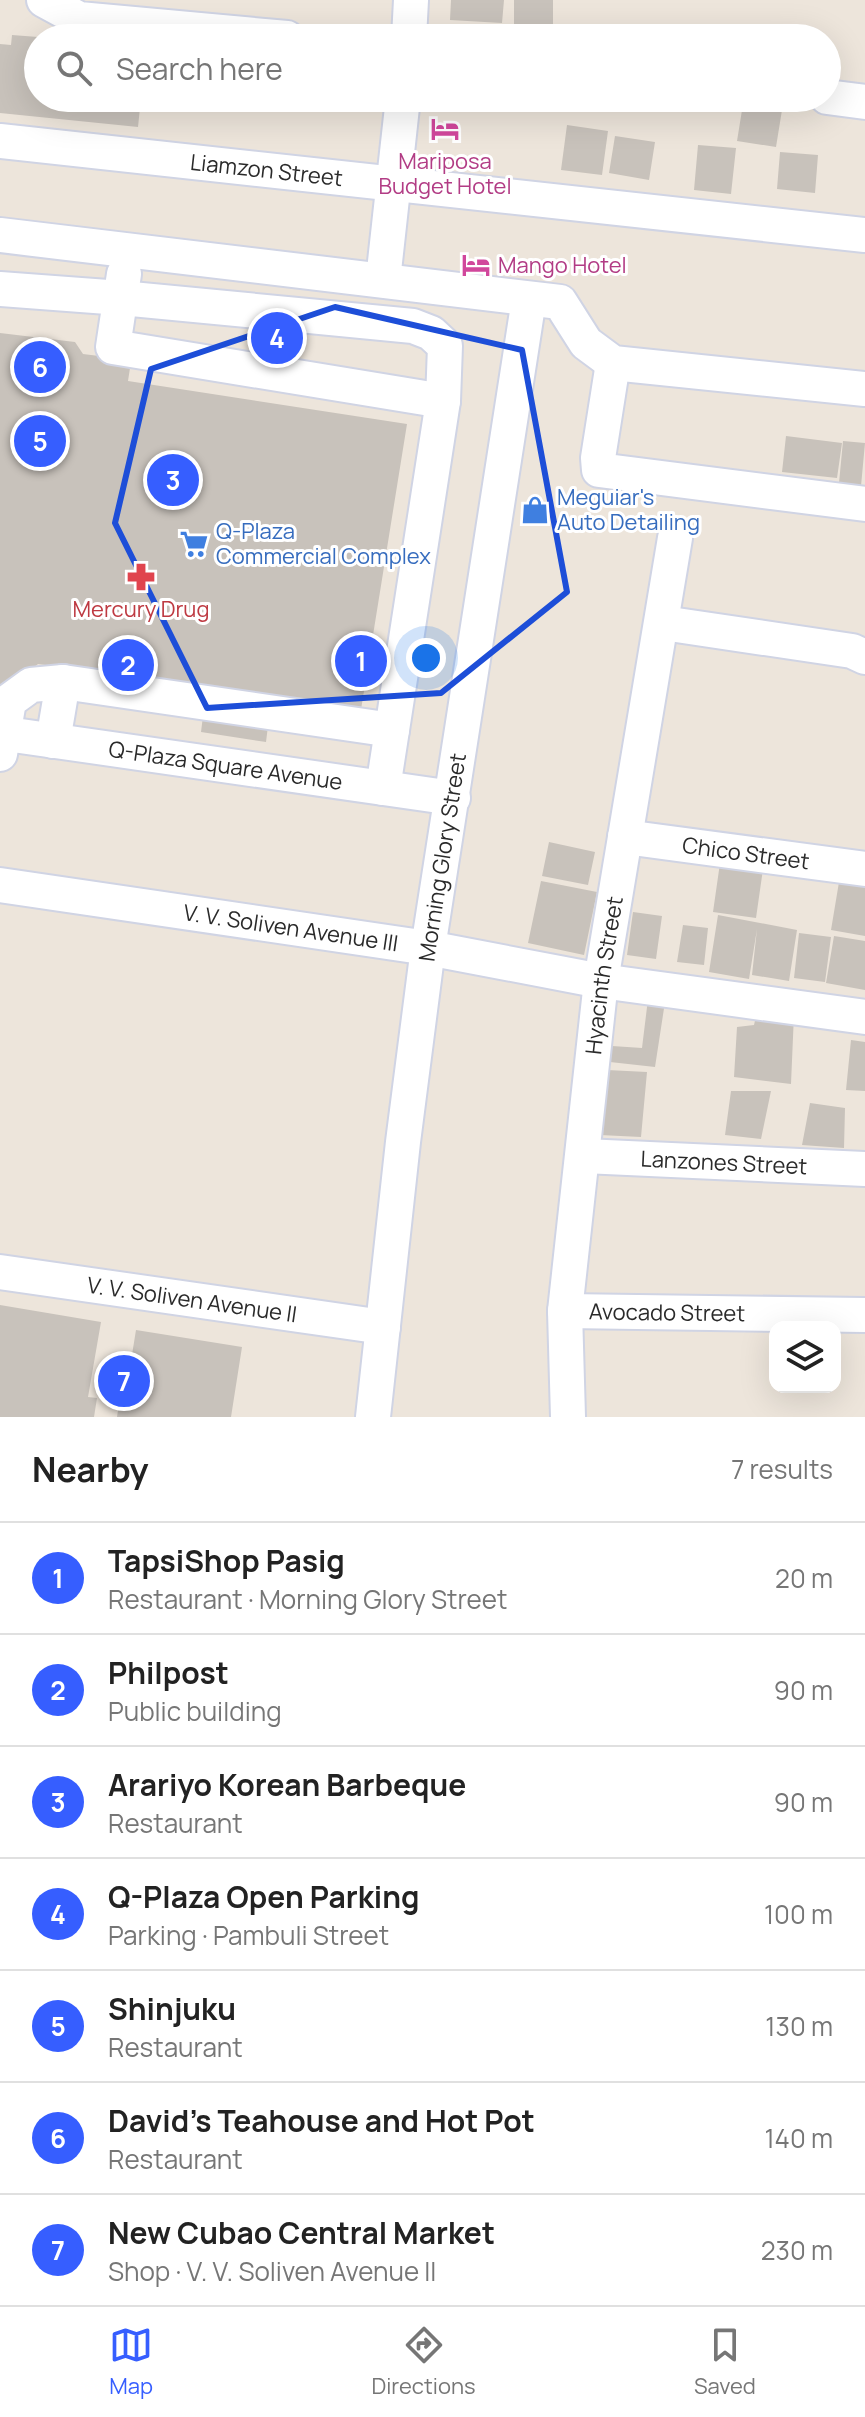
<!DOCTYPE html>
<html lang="en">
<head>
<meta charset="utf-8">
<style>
  :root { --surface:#fff; --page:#f2f2f2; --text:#222; --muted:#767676; --line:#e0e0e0; --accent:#365eff }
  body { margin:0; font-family:Manrope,sans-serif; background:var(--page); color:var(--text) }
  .controls { position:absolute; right:24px; bottom:24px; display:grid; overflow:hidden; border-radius:16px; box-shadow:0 8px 32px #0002 }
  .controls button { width:72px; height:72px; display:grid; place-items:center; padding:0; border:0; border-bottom:2px solid var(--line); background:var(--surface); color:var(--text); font:40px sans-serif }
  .you { position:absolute; left:426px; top:658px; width:28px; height:28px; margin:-20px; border:6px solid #fff; border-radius:50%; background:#1a73e8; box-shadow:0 0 0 12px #1a73e833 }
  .badge { display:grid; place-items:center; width:52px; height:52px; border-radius:50%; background:var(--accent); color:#fff; font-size:26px; font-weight:700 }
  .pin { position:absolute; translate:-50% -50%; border:4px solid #fff; box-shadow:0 2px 8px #0006 }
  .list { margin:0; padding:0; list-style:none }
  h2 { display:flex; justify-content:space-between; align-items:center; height:104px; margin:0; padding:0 32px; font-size:34px }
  h2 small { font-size:26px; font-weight:400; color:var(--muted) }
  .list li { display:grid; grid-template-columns:52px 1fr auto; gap:24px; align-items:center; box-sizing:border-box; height:112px; padding:0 32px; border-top:2px solid var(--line) }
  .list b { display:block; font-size:30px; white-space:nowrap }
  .list p { margin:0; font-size:26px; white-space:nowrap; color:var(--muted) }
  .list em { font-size:26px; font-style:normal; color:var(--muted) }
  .icon { flex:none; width:44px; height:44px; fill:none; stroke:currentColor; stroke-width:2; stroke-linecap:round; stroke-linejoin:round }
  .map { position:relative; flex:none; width:865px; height:1417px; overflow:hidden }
  .search { position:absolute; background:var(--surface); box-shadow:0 8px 32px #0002; left:24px; right:24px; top:24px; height:88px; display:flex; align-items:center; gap:20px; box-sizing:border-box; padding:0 28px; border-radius:44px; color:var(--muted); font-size:30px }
  .sheet { height:888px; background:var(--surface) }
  nav { display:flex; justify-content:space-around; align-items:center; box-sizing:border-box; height:112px; border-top:2px solid var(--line); background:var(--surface); font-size:22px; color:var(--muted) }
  nav a { display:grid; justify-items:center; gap:4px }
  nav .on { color:var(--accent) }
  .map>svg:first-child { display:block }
  .building { fill:#c8c2bb }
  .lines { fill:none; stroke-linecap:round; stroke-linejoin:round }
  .minor-casing { stroke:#d0d4e4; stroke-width:38 }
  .minor { stroke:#fff; stroke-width:34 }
  .marked { fill:none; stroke:#1d4ed8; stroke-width:6; stroke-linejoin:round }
  .labels { text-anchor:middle; stroke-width:6; stroke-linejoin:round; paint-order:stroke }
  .hotel-label { font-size:22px; fill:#b23c85; stroke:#fff }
  .street-label { font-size:22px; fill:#2a2a2a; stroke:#fff }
  .shop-label { font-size:22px; fill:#366cbe; stroke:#fff; text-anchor:start }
  .health-label { font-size:22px; fill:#be3a42; stroke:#fff }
</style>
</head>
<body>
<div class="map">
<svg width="865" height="1417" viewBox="0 0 865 1417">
  <rect width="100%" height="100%" fill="#ede5db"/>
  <path class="building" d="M 451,0 L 504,0 L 502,23 L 450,20 Z
    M 514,0 L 553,0 L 553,34 L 514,34 Z
    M 12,35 L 38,37 L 38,98 L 141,98 L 138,127 L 0,113 L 0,44 L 11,45 Z
    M 743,104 L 782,110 L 776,147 L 737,141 Z
    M 567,125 L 608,131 L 602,175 L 561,170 Z
    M 615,136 L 655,142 L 649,180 L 609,173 Z
    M 698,145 L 736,148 L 731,194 L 694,190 Z
    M 780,152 L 818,155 L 815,193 L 777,189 Z
    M 0,333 L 75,342 L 83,354 L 123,359 L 130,368 L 128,381 L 407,424 L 360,716 L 271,702 L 266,742 L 201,732 L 206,692 L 106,673 L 38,664 L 6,690 L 0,690 Z
    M 786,436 L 842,443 L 837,478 L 782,472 Z
    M 843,441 L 865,443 L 861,486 L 839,483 Z
    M 549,842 L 595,852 L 588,885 L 542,876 Z
    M 721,856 L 764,862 L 756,918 L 713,912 Z
    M 541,881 L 597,892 L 584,955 L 528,943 Z
    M 839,882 L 865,886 L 865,936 L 831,930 Z
    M 633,912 L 662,916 L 656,959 L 627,955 Z
    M 718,915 L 797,930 L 789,981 L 752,975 L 757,929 L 749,979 L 709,972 Z
    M 683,925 L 708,928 L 704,965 L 677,962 Z
    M 799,933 L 831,937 L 825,982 L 794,978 Z
    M 834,936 L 865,941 L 865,990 L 826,983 Z
    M 648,999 L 665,1002 L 655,1067 L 610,1062 L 612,1046 L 642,1048 Z
    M 757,1012 L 794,1014 L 791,1084 L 734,1077 L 737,1027 L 754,1025 Z
    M 851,1040 L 865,1042 L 865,1091 L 846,1090 Z
    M 607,1070 L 647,1072 L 641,1137 L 600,1135 Z
    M 731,1091 L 771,1091 L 761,1139 L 725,1135 Z
    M 810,1103 L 845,1108 L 844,1148 L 802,1145 Z
    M 0,1305 L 101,1322 L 88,1397 L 97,1398 L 94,1417 L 0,1417 Z
    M 136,1330 L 242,1347 L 231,1417 L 117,1417 L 119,1404 L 124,1404 Z"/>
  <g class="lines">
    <defs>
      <g id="minor">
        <path d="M 44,0 L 79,19 L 287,38"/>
        <path d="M 409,38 L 411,0"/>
        <path d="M 827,97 L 865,102"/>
        <path id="s1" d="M 0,141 L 865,235"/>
        <path d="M 0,235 L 560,302 L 586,343 L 613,363 L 865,389"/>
        <path d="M 124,274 L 113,347 L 443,401"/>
        <path d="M 383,280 L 403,98"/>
        <path d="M 0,289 L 121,298 L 413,326 L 431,333 L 445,346 L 443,401 L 383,788"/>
        <path d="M 613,363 L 598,458 L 599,470 L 865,504"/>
        <path d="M 663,623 L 852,651 L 865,657"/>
        <path id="s2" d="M 0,733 L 453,798"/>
        <path d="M 53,741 L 63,682"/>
        <path d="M 0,754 L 9,701 L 31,685 L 63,682 L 392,730"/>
        <path id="s3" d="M 625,837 L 865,869"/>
        <path id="s4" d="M 0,885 L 428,948 L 601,981 L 865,1017"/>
        <path id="s5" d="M 584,1156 L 865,1169"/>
        <path id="s6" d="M 0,1272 L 383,1327"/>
        <path id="s7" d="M 565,1311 L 865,1315"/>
        <path id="s8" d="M 373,1417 L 403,1142 L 428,948 L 529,299"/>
        <path id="s9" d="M 568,1417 L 565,1311 L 601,981 L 675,538"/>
      </g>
    </defs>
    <use href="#minor" class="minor-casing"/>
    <use href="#minor" class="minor"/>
  </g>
  <path class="marked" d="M 335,307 L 522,350 L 567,592 L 441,693 L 207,708 L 115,523 L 151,369 Z"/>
  <defs>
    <symbol id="hotel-bare" viewBox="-9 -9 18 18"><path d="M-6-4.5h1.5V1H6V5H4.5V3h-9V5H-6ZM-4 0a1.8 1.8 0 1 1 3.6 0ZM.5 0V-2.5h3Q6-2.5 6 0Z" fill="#d1479c" stroke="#fff" stroke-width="2.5" paint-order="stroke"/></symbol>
    <symbol id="shop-bare" viewBox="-9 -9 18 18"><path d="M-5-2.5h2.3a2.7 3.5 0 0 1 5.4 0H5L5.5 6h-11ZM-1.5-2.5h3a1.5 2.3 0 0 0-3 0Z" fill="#3f7fe0" stroke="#fff" stroke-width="2.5" paint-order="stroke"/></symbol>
    <symbol id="supermarket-bare" viewBox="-9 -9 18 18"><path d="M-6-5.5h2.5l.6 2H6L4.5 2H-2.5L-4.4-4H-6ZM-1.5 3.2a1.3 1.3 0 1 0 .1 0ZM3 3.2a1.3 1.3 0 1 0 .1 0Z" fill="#3f7fe0" stroke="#fff" stroke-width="2.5" paint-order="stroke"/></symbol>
    <symbol id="pharmacy-bare" viewBox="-9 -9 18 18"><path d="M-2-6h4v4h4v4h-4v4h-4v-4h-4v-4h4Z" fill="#e0444e" stroke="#fff" stroke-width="2.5" paint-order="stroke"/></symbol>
  </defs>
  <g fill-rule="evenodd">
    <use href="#hotel-bare" x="425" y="109" width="40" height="40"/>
    <use href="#hotel-bare" x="456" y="245" width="40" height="40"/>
    <use href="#shop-bare" x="515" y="490" width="40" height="40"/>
    <use href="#supermarket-bare" x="174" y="524" width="40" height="40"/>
    <use href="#pharmacy-bare" x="121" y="557" width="40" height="40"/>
  </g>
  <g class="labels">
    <g class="hotel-label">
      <text x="445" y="169">Mariposa<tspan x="445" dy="25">Budget Hotel</tspan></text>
      <text x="498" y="273" text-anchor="start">Mango Hotel</text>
    </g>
    <g class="street-label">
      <text dy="8" stroke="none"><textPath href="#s1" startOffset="268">Liamzon Street</textPath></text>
      <text dy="8" stroke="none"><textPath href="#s2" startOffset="228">Q-Plaza Square Avenue</textPath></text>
      <text dy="8" stroke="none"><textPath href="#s3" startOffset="122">Chico Street</textPath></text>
      <text dy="8" stroke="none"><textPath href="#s8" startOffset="564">Morning Glory Street</textPath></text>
      <text dy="8" stroke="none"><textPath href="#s4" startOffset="294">V. V. Soliven Avenue III</textPath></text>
      <text dy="8" stroke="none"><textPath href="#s9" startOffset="444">Hyacinth Street</textPath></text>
      <text dy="8" stroke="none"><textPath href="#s5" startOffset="140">Lanzones Street</textPath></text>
      <text dy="8" stroke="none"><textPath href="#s6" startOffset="194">V. V. Soliven Avenue II</textPath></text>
      <text dy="8" stroke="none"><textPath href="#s7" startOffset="102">Avocado Street</textPath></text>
    </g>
    <g class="shop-label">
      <text x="557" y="505">Meguiar's<tspan x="557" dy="25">Auto Detailing</tspan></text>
      <text x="216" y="539">Q-Plaza<tspan x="216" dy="25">Commercial Complex</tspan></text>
    </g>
    <g class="health-label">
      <text x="141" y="617">Mercury Drug</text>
    </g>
  </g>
</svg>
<div class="controls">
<button><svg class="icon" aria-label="layers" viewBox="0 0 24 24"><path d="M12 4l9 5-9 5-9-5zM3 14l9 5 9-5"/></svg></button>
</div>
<div class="you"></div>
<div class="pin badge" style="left:361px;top:661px">1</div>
<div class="pin badge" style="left:128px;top:665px">2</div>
<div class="pin badge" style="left:173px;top:480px">3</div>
<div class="pin badge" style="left:277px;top:338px">4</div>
<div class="pin badge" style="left:40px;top:441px">5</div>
<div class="pin badge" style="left:40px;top:367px">6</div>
<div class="pin badge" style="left:124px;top:1381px">7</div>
<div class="search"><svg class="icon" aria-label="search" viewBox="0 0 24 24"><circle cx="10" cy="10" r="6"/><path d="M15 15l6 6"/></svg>Search here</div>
</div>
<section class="sheet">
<h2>Nearby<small>7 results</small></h2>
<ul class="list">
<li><span class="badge">1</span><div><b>TapsiShop Pasig</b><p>Restaurant · Morning Glory Street</p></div><em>20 m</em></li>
<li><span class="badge">2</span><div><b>Philpost</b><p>Public building</p></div><em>90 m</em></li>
<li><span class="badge">3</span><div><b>Arariyo Korean Barbeque</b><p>Restaurant</p></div><em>90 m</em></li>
<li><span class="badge">4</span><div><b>Q-Plaza Open Parking</b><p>Parking · Pambuli Street</p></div><em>100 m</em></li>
<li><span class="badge">5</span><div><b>Shinjuku</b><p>Restaurant</p></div><em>130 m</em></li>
<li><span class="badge">6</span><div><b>David's Teahouse and Hot Pot</b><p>Restaurant</p></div><em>140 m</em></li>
<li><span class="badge">7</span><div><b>New Cubao Central Market</b><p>Shop · V. V. Soliven Avenue II</p></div><em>230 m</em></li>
</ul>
</section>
<nav>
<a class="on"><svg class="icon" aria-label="map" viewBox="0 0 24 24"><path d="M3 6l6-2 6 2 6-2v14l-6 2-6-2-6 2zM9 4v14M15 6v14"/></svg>Map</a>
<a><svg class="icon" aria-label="directions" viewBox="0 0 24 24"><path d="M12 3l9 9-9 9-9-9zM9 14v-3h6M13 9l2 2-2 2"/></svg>Directions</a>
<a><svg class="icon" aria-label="saved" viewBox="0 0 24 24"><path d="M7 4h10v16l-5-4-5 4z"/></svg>Saved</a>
</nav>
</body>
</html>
